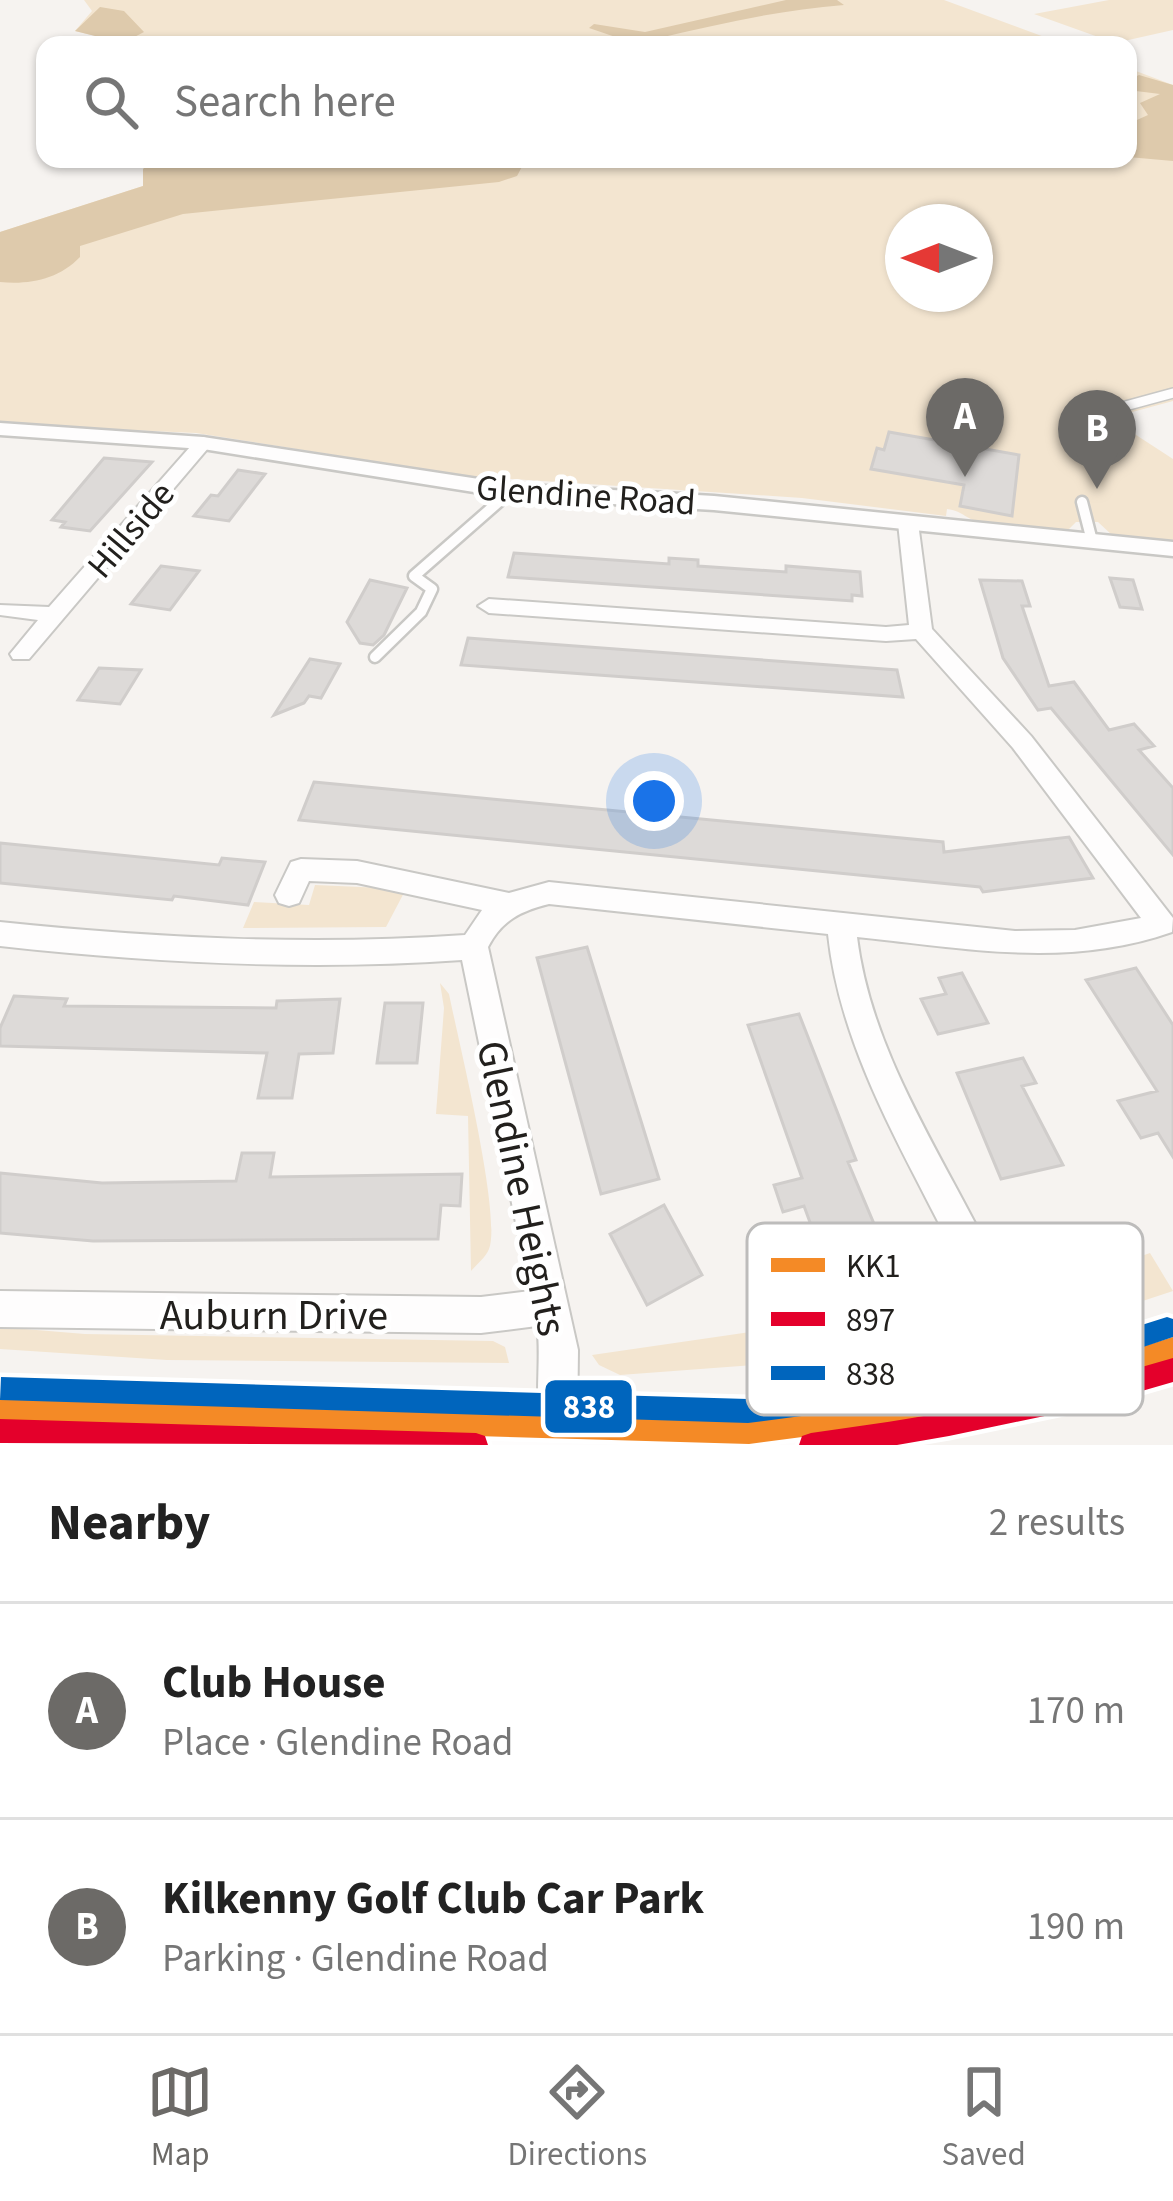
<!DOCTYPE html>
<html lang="en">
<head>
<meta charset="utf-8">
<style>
  :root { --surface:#fff; --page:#f2f2f2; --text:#222; --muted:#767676; --line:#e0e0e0; --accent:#6c6a67 }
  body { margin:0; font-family:"Source Sans 3",sans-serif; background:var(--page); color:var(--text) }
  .compass { position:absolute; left:885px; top:204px; width:108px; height:108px; border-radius:50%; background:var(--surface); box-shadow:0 3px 9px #0004; rotate:270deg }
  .you { position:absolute; left:654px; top:801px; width:42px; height:42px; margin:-30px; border:9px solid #fff; border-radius:50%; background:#1a73e8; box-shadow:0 0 0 18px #1a73e833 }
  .badge { display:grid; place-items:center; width:78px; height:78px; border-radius:50%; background:var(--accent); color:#fff; font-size:39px; font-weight:700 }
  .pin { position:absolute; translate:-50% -99px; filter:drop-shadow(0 3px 6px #0008) }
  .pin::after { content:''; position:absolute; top:63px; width:42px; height:36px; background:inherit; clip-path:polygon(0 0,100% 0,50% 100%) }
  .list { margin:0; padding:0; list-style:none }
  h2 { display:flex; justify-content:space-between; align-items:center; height:156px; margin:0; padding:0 48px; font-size:51px }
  h2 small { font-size:39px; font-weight:400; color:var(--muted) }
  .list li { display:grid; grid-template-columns:78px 1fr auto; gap:36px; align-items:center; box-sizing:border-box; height:216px; padding:0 48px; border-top:3px solid var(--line) }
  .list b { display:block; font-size:45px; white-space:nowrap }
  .list p { margin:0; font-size:39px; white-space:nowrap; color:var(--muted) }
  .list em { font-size:39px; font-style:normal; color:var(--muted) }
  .icon { flex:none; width:66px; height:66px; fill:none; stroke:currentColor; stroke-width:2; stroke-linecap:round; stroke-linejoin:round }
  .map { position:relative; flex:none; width:1173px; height:1445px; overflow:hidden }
  .search { position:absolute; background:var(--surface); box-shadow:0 3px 9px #0004; left:36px; right:36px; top:36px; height:132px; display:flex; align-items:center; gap:30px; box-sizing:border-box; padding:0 42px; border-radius:24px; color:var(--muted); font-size:45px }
  .sheet { height:588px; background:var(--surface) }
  nav { display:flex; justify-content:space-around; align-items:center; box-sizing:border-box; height:168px; border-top:3px solid var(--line); background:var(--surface); font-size:33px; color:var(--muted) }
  nav a { display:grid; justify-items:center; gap:6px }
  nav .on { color:var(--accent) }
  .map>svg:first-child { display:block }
  .green { fill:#f3e5d0; fill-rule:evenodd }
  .forest { fill:#decaac }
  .building { fill:#dddad8; stroke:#d0cdcb; stroke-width:3 }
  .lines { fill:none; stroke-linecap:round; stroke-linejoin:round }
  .service-far1-casing { stroke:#c9c8c5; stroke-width:12 }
  .service-casing { stroke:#c9c8c5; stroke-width:15 }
  .minor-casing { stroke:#c9c8c5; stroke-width:4 }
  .tertiary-casing { stroke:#c9c8c5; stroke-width:5 }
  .secondary-casing { stroke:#c9c8c5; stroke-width:5 }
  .service-far1 { stroke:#fefdfd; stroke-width:9 }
  .service { stroke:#fefdfd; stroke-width:10 }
  .minor { fill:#fefdfd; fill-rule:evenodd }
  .tertiary { fill:#fefdfd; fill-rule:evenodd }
  .secondary { fill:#fefdfd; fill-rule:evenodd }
  .bus-1-casing { stroke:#fff; stroke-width:9 }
  .bus-2-casing { stroke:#fff; stroke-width:9 }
  .bus-3-casing { stroke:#fff; stroke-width:9 }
  .bus-1 { fill:#f48a26; fill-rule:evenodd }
  .bus-2 { fill:#e4002b; fill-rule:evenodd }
  .bus-3 { fill:#0065bd; fill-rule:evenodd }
  .labels { text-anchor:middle; stroke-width:10; stroke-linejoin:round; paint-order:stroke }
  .street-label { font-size:36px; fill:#22201d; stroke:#fff }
  .near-street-label { font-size:42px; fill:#22201d; stroke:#fff }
  .key { fill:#fff; stroke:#bdbcbb; stroke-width:3 }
  .key-label { font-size:33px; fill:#22201d }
  .line-badge { stroke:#fff; stroke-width:4.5 }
  .badge-label { font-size:33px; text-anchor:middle; font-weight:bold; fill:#fff }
</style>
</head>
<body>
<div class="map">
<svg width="1173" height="1445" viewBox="0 0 1173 1445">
  <rect width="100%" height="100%" fill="#f6f3f0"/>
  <path class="green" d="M 84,0 L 944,0 L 1066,45 L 133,45 L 75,31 L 92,11 Z
    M 1109,0 L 1173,0 L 1173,30 L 1115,43 L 1034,14 Z
    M 1128,68 L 1173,85 L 1173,401 L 1110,418 L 1173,459 L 1173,541 L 1113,536 L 1098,522 L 1076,522 L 1066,532 C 1038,530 1009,529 982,523 C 967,520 963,511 947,509 L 946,516 L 802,498 L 467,476 L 196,433 L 0,424 L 0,232 L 143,186 L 143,169 L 154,159 L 1128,159 ZM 903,222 L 975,222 L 975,294 L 903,294 Z
    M 315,885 L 406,889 L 386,927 L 243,928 L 254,902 L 309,905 Z
    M 440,983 L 449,994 C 458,1039 502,1216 489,1249 C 486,1257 476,1265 471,1271 L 468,1116 L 436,1114 L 444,1008 Z
    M 1150,1253 L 1173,1291 L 1073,1324 L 1010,1328 L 795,1362 L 620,1375 L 599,1365 L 592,1355 L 1047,1289 Z
    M 0,1327 L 85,1334 L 493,1341 L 505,1347 L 509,1363 L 167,1360 L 0,1349 Z"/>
  <path class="forest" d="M 786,0 L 837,0 L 844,5 C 779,10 719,24 655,39 L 657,44 L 639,45 L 589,28 L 594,24 L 645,32 Z
    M 100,7 L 124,11 L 144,32 L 123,43 L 75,31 Z
    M 1139,75 L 1173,85 L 1173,161 L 1128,157 L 1128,124 L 1148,115 L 1140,103 L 1160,94 L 1128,90 L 1128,80 Z
    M 154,159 L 536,159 L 525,161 L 517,176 L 499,182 L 183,214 L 80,246 L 80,257 C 59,279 30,285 0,282 L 0,232 L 143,186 L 143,169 Z"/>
  <path class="building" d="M 889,432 L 1019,455 L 1012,516 L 960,506 L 964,485 L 871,469 L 877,448 L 884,450 Z
    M 104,458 L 152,462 L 90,531 L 61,527 L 65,522 L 52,520 Z
    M 238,470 L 265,474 L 229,521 L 194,516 L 211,495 L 218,496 Z
    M 514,553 L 669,564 L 669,558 L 698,560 L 698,566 L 786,572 L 786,566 L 860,572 L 862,596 L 852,595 L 852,601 L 508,577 Z
    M 161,566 L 199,571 L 170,610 L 131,604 Z
    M 1110,578 L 1133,580 L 1142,609 L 1120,607 Z
    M 370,580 L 407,588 L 384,635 L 373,645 L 360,643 L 347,622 Z
    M 980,580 L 1022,581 L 1030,606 L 1022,606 L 1049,686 L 1074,682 L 1109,730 L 1134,724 L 1154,746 L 1139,750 L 1173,788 L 1173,855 L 1051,708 L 1038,710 L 1003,658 Z
    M 468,638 L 897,670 L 903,697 L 461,665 Z
    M 310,659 L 340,664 L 321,698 L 309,696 L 304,703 L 274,715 Z
    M 99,668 L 141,670 L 120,704 L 78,700 Z
    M 314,782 L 943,842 L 944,852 L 1069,837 L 1093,878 L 983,892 L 980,887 L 299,820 Z
    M 0,843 L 219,865 L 222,858 L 265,862 L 248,905 L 174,896 L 172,900 L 0,883 Z
    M 587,947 L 659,1179 L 601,1194 L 537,958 Z
    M 1136,968 L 1173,1025 L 1173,1157 L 1158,1133 L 1141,1138 L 1118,1101 L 1157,1091 L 1086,980 Z
    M 962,973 L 988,1023 L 938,1034 L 921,999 L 946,994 L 939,978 Z
    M 14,996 L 67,999 L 64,1006 L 276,1008 L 277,1001 L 340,999 L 333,1053 L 299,1054 L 292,1098 L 258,1098 L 267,1053 L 0,1046 L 0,1028 Z
    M 385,1003 L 423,1003 L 417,1063 L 377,1063 Z
    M 799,1014 L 856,1160 L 848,1162 L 888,1257 L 829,1274 L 804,1206 L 783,1212 L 774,1185 L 802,1178 L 748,1025 Z
    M 1023,1058 L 1036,1083 L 1022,1086 L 1063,1165 L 1001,1179 L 957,1073 Z
    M 242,1153 L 274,1153 L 270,1177 L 462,1174 L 460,1206 L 441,1205 L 438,1239 L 93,1241 L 0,1233 L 0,1173 L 102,1183 L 236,1181 Z
    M 664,1205 L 702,1275 L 647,1305 L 610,1234 Z"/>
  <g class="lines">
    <defs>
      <path id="service-far1" d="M 1109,437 L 1122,433 L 1100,418 L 1107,411 L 1173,393"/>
      <path id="service" d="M 1082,502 L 1092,541
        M 375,657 L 421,612 L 432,589 L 414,576 L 511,491"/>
      <path id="minor" d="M 203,437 L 209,439 L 209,447 L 29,659 L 13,659 L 10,654 L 38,620 L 0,615 L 0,605 L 49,607 L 197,439 Z
        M 908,517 L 918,523 L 932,629 L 1031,736 L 1173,918 L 1172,932 C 1066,969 965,948 857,937 C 870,1041 927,1131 975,1223 L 980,1235 L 975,1247 L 963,1252 L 951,1247 C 901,1147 840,1047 828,934 L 549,904 C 521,911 502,920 488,947 L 578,1350 L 577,1430 L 572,1444 L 548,1445 C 530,1423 543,1359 537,1326 L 481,1333 L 0,1327 L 0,1291 L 481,1297 L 530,1291 L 462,960 C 308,971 154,963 0,946 L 0,922 C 155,938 309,946 465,935 L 482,910 L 357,883 L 309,881 L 299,903 L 289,906 L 279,903 L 275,895 L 291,862 L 301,859 L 357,861 L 509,893 L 549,882 L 1015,931 L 1075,930 L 1141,918 L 1013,748 L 916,639 L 886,641 L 489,613 L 478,606 L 489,599 L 886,627 L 909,625 L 898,523 Z"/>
      <path id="tertiary" d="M 0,423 L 203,437 L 511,484 L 714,496 L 1173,542 L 1173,556 L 714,510 L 511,498 L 203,449 L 0,435 Z"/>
      <path id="secondary" d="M 1173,1323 L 1173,1373 C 1066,1408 961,1430 850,1445 L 301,1445 L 0,1436 L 0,1384 L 749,1406 L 940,1381 L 1071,1355 Z"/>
    </defs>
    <use href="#service-far1" class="service-far1-casing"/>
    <use href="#service" class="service-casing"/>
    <use href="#minor" class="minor-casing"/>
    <use href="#tertiary" class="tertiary-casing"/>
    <use href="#secondary" class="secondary-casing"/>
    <use href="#service-far1" class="service-far1"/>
    <use href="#service" class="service"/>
    <use href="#minor" class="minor"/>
    <use href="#tertiary" class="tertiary"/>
    <use href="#secondary" class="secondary"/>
    <defs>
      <path id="bus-1" d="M 1173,1337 L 1173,1359 L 1071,1393 L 940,1419 L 749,1444 L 0,1422 L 0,1398 L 749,1420 L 940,1395 L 1071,1369 Z"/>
      <path id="bus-2" d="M 1173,1358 L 1173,1382 L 1083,1408 L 949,1436 L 897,1445 L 799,1445 L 802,1436 L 811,1433 C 934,1417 1054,1394 1173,1358 Z
        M 0,1419 L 476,1433 L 485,1436 L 488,1445 L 0,1443 Z"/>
      <path id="bus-3" d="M 1167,1317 L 1173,1319 L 1173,1337 L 1066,1373 L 937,1398 L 748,1423 L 0,1400 L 1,1377 L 748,1399 L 937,1374 L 1066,1349 Z"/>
    </defs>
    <use href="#bus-1" class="bus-1-casing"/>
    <use href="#bus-2" class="bus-2-casing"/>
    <use href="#bus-3" class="bus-3-casing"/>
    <use href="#bus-1" class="bus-1"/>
    <use href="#bus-2" class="bus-2"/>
    <use href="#bus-3" class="bus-3"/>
  </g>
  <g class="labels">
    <g class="street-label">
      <text transform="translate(586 494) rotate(4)" y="13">Glendine Road</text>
      <text transform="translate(130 529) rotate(-50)" y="13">Hillside</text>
    </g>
    <g class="near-street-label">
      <text transform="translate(523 1188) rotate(78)" y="15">Glendine Heights</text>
      <text x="274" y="1329">Auburn Drive</text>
    </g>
  </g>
  <rect x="747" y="1223" width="396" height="192" rx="18" class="key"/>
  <rect x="771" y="1258" width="54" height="14" fill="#f48a26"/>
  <rect x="771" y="1312" width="54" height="14" fill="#e4002b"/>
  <rect x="771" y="1366" width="54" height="14" fill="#0065bd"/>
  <g class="key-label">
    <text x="846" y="1277">KK1</text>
    <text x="846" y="1331">897</text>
    <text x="846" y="1385">838</text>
  </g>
  <rect class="line-badge" x="543" y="1378" width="91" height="57" rx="12" fill="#0065bd"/>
  <g class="badge-label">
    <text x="589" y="1418">838</text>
  </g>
</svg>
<svg class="compass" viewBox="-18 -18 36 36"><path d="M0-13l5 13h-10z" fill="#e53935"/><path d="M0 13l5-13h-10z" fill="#767676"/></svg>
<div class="you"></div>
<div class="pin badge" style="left:965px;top:477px">A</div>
<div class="pin badge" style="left:1097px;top:489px">B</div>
<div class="search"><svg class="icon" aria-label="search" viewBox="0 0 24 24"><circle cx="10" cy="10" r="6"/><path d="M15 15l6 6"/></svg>Search here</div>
</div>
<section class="sheet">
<h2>Nearby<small>2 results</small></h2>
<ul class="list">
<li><span class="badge">A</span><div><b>Club House</b><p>Place · Glendine Road</p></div><em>170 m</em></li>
<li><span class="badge">B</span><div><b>Kilkenny Golf Club Car Park</b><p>Parking · Glendine Road</p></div><em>190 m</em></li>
</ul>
</section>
<nav>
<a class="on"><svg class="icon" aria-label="map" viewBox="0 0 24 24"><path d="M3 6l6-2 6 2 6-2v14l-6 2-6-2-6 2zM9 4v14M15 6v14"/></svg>Map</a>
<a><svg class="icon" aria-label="directions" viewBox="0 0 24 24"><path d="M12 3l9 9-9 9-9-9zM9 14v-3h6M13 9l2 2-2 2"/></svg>Directions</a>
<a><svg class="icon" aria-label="saved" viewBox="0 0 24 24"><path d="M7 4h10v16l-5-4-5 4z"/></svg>Saved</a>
</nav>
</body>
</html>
